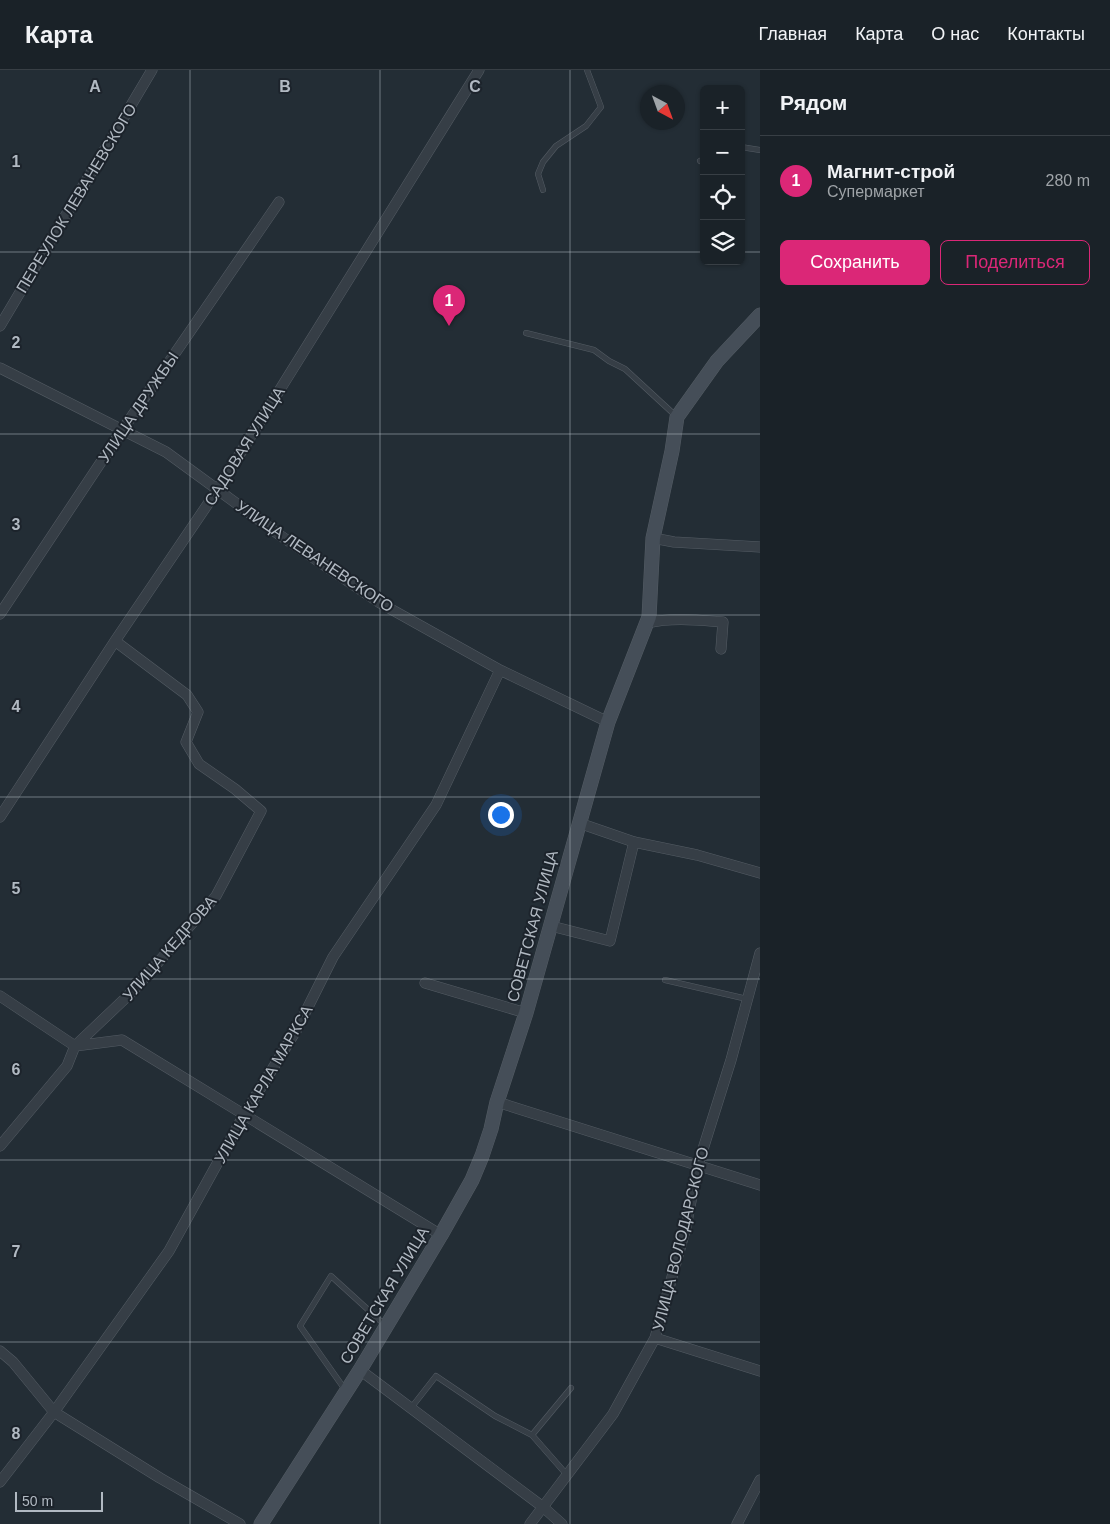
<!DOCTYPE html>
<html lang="ru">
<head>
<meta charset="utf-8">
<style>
  :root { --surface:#1a2228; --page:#272f34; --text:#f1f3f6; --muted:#9fa4a8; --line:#383f45; --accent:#db2777 }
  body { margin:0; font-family:Helvetica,sans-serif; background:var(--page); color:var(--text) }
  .controls { position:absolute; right:15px; top:15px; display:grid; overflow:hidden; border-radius:8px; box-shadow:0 1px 4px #0004 }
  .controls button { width:45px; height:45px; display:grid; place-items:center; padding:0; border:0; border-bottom:1px solid var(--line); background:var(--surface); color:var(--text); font:25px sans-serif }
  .compass { position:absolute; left:640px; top:15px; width:45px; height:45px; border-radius:50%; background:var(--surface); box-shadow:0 1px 4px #0004; rotate:139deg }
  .scale { position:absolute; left:15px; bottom:12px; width:88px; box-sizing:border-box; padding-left:5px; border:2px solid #b1b9c2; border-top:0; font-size:14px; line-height:18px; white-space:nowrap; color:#b1b9c2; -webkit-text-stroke:4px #1c232b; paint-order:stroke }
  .you { position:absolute; left:500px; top:744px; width:18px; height:18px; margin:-12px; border:4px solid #fff; border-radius:50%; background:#1a73e8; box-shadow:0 0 0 8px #1a73e833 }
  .badge { display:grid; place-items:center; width:32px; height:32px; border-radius:50%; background:var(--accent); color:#fff; font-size:16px; font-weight:700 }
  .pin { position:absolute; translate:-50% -41px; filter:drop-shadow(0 1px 2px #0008) }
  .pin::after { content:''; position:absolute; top:26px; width:18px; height:15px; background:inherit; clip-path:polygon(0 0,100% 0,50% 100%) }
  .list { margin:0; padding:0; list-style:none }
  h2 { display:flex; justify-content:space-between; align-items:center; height:65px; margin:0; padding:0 20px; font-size:21px }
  h2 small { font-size:16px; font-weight:400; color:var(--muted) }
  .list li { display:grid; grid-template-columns:32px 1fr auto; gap:15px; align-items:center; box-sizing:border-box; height:90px; padding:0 20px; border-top:1px solid var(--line) }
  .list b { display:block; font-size:19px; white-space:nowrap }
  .list p { margin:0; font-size:16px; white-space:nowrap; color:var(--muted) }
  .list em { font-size:16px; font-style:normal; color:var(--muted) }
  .actions { display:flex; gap:10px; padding:15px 20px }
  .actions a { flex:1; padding:11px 0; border:1px solid var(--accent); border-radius:8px; text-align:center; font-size:18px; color:var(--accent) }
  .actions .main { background:var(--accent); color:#fff }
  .icon { flex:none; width:28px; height:28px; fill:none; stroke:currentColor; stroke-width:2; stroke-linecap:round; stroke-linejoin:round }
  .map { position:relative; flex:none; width:760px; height:1454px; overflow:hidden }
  header { display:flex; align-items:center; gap:30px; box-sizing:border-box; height:70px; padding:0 25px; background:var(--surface); border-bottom:1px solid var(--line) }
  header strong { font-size:24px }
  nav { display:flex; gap:28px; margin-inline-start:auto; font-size:18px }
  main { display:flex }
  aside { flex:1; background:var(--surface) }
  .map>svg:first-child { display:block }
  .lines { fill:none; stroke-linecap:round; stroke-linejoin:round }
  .lane-casing { stroke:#545c64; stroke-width:6 }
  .street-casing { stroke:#545c64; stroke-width:11 }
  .secondary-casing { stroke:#545c64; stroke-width:15 }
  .lane { stroke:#363e46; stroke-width:5 }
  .street { stroke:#363e46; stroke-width:10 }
  .secondary { stroke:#454e58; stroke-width:14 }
  .grid { fill:none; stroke:#b1b9c2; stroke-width:1; stroke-opacity:0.55 }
  .labels { text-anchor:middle; stroke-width:4; stroke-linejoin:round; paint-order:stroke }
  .street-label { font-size:16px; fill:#b1b9c2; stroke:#1c232b }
  .grid-label { font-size:16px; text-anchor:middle; font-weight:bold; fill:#b1b9c2; stroke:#1c232b; stroke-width:4; stroke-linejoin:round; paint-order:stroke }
</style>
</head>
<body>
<header>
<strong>Карта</strong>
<nav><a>Главная</a><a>Карта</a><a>О нас</a><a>Контакты</a></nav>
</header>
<main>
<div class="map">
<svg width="760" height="1454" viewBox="0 0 760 1454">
  <rect width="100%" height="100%" fill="#232d35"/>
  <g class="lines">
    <defs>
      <path id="lane" d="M 741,77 L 760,80
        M 700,91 L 704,89
        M 543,120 L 538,104 L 543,92 L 556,76 L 586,56 L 601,37 L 587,0
        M 526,263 L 594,280 L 609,291 L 625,299 L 676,346
        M 665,910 L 747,929
        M 346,1321 L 300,1256 L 331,1206 L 386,1256
        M 411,1338 L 436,1306 L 495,1346 L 532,1365 L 567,1405
        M 532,1365 L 571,1318"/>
      <path id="street" d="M 0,256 L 152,0
        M 0,298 L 166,382 L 281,466 L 380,533 L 500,600 L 608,652
        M 653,468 L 674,472 L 760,477
        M 0,544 L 123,359 L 279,132
        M 647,553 C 672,547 698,550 723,552 L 721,579
        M 0,747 L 115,571 L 218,419 L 479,0
        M 579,753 L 634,772 L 697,785 L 760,803
        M 551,856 L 610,871 L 634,772
        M 425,913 L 526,943
        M 0,926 L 75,976 L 122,970 L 441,1165
        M 497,1032 L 760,1115
        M 0,1076 L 67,996 L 75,976 L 134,920 L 216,826 L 261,741 L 235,719 L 199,694 L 186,672 L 198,642 L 187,625 L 115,571
        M 655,1268 L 760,1301
        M 0,1281 L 13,1292 L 54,1342 L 160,1408 L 240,1454
        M 360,1300 L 543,1437 L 562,1454
        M 0,1412 L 54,1342 L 169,1181 L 244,1045 L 297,959 L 333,887 L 436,735 L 500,600
        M 530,1454 L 613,1344 L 655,1268 L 686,1157 L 698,1095 L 731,990 L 760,883
        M 737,1454 L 760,1410"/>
      <path id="secondary" d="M 261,1454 L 360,1300 L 441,1165 L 472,1110 L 482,1086 L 491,1059 L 497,1032 L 526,943 L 608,652 L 649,547 L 653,468 L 672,381 L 677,347 L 717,291 L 760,245"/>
    </defs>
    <use href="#lane" class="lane-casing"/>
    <use href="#street" class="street-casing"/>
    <use href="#secondary" class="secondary-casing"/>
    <use href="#lane" class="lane"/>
    <use href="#street" class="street"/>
    <use href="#secondary" class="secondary"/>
  </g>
  <path class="grid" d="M 190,0 L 190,1454M 380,0 L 380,1454M 570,0 L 570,1454M 0,182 L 704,182M 741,182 L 760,182M 0,364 L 760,364M 0,545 L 760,545M 0,727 L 760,727M 0,909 L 760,909M 0,1090 L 760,1090M 0,1272 L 760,1272"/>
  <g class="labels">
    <g class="street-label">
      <text transform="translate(76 128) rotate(-59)" y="6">ПЕРЕУЛОК ЛЕВАНЕВСКОГО</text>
      <text transform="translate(138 337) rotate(-56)" y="6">УЛИЦА ДРУЖБЫ</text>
      <text transform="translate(244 376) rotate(-58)" y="6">САДОВАЯ УЛИЦА</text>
      <text transform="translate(315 486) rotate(34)" y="6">УЛИЦА ЛЕВАНЕВСКОГО</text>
      <text transform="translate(532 856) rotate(-75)" y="6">СОВЕТСКАЯ УЛИЦА</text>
      <text transform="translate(169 878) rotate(-49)" y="6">УЛИЦА КЕДРОВА</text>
      <text transform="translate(263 1014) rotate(-60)" y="6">УЛИЦА КАРЛА МАРКСА</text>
      <text transform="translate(680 1169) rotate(-76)" y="6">УЛИЦА ВОЛОДАРСКОГО</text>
      <text transform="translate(384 1225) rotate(-59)" y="6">СОВЕТСКАЯ УЛИЦА</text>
    </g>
  </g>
  <g class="grid-label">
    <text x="95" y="22">A</text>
    <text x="285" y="22">B</text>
    <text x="475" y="22">C</text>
    <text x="16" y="97">1</text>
    <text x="16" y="278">2</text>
    <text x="16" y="460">3</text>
    <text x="16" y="642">4</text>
    <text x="16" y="824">5</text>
    <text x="16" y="1005">6</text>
    <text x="16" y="1187">7</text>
    <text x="16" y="1369">8</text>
  </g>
</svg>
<div class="controls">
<button>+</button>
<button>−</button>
<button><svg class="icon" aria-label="locate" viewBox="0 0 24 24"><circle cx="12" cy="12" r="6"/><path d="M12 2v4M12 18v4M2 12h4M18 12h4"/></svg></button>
<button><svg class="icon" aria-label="layers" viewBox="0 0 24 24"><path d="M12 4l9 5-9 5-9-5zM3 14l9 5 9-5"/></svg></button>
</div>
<svg class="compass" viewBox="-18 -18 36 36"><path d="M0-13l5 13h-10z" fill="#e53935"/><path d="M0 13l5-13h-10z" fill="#9fa4a8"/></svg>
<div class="scale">50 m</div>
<div class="you"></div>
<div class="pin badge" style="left:449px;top:256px">1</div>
</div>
<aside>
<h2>Рядом<small></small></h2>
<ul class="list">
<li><span class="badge">1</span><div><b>Магнит-строй</b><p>Супермаркет</p></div><em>280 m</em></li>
</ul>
<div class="actions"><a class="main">Сохранить</a><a>Поделиться</a></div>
</aside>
</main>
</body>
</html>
